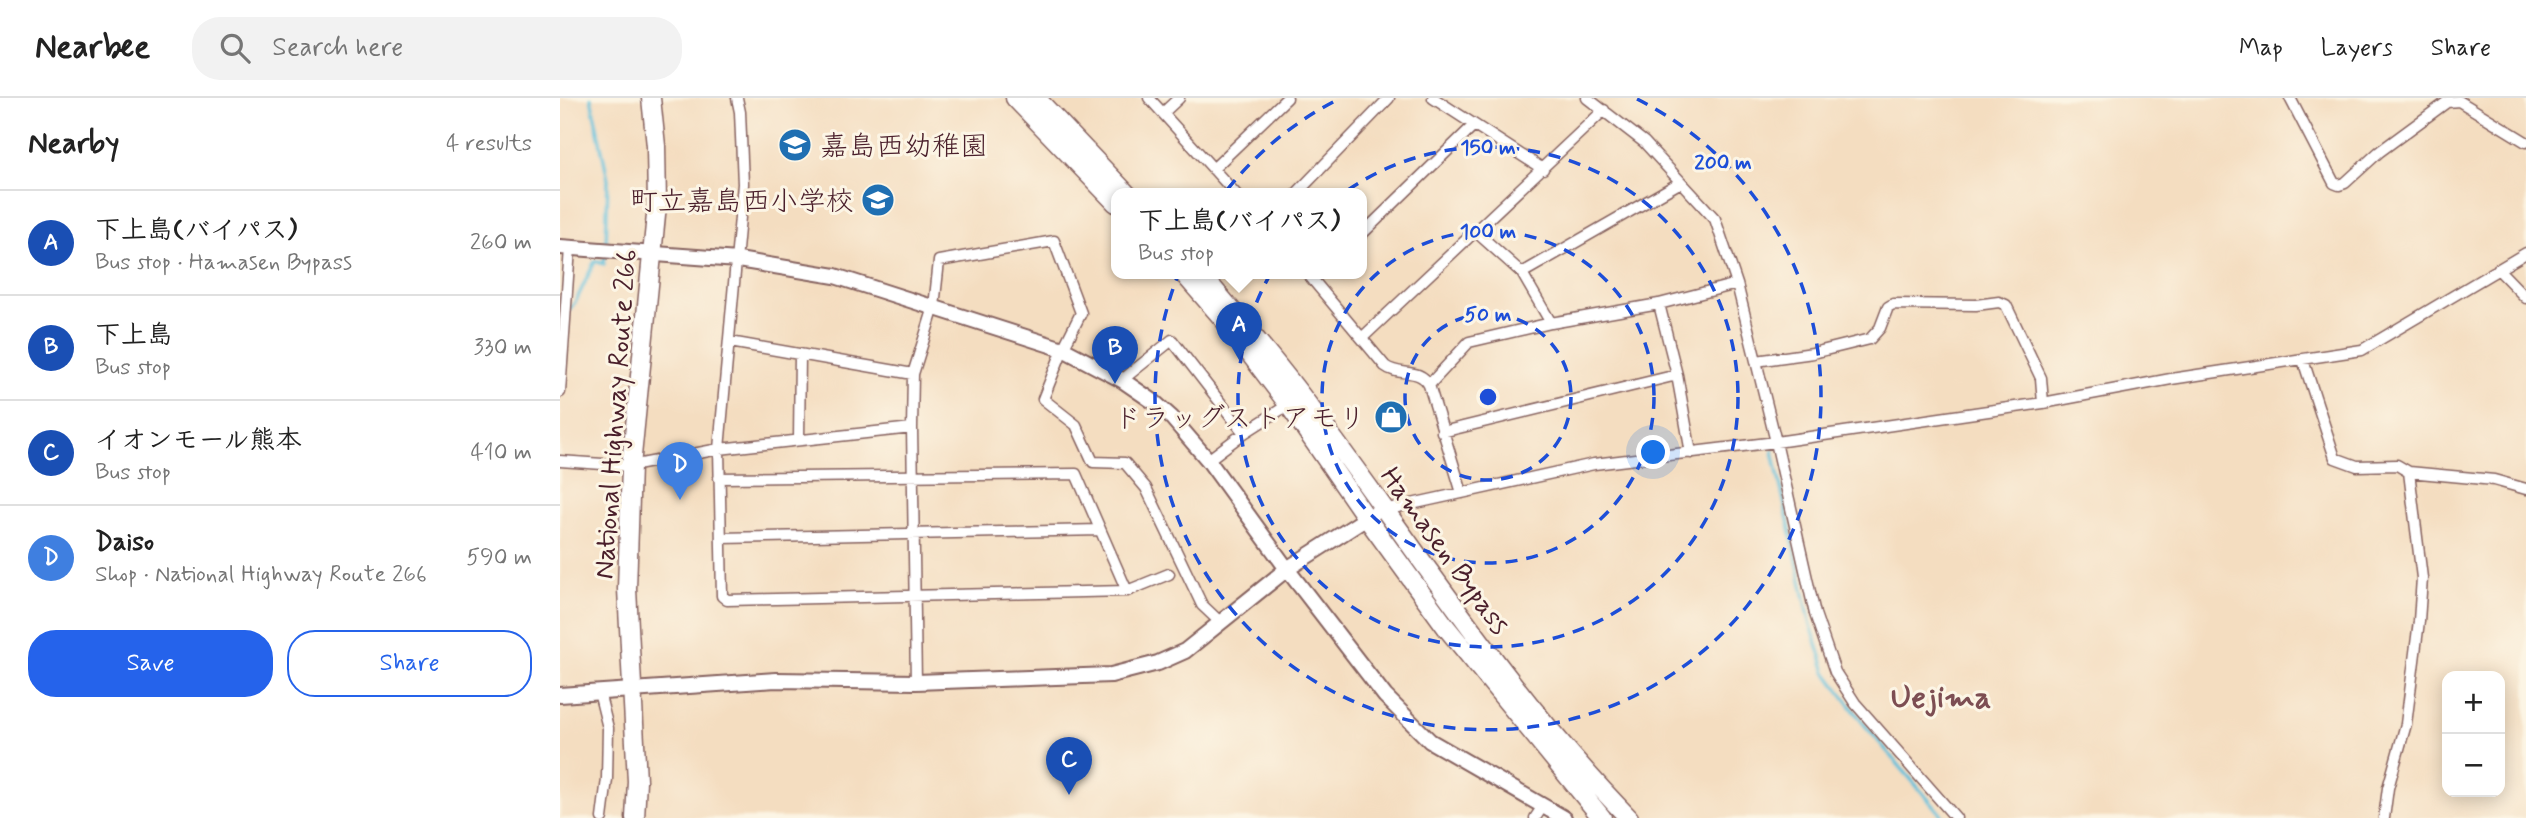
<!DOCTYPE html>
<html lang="en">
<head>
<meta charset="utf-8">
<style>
  :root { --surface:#fff; --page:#f2f2f2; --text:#222; --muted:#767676; --line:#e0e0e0; --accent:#2563eb }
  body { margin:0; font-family:Mynerve,"Klee One",sans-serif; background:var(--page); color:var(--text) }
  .controls { position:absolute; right:21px; bottom:21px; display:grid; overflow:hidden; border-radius:14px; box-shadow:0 4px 18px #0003 }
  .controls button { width:63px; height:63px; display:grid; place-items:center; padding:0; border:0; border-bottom:2px solid var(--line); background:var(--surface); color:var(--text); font:35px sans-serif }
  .you { position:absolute; left:1094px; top:355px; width:24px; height:24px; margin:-18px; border:5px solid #fff; border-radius:50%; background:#1a73e8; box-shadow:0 0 0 10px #1a73e833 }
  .badge { display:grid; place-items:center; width:46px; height:46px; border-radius:50%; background:var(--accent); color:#fff; font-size:23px; font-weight:700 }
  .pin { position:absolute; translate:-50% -58px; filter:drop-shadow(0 2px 4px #0008) }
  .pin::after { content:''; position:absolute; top:37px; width:24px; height:21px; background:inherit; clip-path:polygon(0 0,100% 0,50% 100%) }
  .popup { position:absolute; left:551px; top:90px; width:256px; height:91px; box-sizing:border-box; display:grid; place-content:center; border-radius:14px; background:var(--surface); filter:drop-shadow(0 2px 5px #0005); font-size:23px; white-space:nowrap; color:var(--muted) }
  .popup b { font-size:26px; color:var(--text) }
  .popup::after { content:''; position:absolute; left:50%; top:100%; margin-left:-14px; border:14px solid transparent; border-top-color:var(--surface) }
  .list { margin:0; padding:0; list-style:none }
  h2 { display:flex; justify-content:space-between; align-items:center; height:91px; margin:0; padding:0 28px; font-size:30px }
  h2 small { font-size:23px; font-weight:400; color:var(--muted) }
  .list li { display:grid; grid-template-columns:46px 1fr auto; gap:21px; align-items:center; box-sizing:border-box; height:105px; padding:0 28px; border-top:2px solid var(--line) }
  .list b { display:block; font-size:26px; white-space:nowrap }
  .list p { margin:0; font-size:23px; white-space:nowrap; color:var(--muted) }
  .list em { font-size:23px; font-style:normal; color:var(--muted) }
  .actions { display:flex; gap:14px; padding:21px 28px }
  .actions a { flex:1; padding:16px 0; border:2px solid var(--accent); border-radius:28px; text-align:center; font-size:24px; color:var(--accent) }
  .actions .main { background:var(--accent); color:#fff }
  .icon { flex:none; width:38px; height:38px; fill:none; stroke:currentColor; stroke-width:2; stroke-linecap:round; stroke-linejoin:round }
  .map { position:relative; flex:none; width:1966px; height:720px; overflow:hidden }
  header { display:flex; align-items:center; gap:42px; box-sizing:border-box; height:98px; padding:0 35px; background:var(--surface); border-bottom:2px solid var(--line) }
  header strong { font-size:33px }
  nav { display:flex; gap:38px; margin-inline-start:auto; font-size:24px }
  .search { width:490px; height:63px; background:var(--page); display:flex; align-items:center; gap:18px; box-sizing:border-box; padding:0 24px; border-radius:28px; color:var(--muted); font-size:26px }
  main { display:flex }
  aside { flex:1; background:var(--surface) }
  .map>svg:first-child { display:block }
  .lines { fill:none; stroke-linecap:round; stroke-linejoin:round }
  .stream { stroke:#5dbfdb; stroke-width:3.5 }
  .street-casing { stroke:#86625f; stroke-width:13 }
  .secondary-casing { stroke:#86625f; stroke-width:18 }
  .highway-casing { stroke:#86625f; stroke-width:21 }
  .street { stroke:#fff; stroke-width:10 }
  .secondary { stroke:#fff; stroke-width:14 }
  .highway { stroke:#fff; stroke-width:18 }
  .ring { fill:none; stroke:#1d4ed8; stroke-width:3.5; stroke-dasharray:12 9 }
  .labels { text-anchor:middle; stroke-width:6; stroke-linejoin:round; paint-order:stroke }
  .poi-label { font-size:28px; fill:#4a1f2b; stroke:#fcf5e5; text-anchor:end }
  .street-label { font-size:28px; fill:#4a1f2b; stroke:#fcf5e5 }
  .quarter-label { font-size:32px; font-weight:bold; fill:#7d4e53; stroke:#fcf5e5 }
  .centre { fill:#1d4ed8; stroke:#fcf5e5; stroke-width:3.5 }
  .ring-label { font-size:21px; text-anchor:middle; font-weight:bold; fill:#1d4ed8; stroke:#fcf5e5; stroke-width:6; stroke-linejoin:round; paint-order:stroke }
</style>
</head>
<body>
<header>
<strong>Nearbee</strong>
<div class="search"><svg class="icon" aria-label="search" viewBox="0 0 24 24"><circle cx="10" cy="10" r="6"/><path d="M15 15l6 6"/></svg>Search here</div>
<nav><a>Map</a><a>Layers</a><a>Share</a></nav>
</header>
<main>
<aside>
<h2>Nearby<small>4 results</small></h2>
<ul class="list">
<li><span class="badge" style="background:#1a4fb4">A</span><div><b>下上島(バイパス)</b><p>Bus stop · Hamasen Bypass</p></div><em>260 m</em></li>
<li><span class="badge" style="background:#1a4fb4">B</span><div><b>下上島</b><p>Bus stop</p></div><em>330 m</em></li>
<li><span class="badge" style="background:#1a4fb4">C</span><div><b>イオンモール熊本</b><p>Bus stop</p></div><em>410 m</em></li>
<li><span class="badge" style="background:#3f7fe0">D</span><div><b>Daiso</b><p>Shop · National Highway Route 266</p></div><em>590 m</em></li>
</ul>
<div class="actions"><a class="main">Save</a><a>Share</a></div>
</aside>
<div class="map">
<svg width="1966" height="720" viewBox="0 0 1966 720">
  <rect width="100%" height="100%" fill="#fcf5e5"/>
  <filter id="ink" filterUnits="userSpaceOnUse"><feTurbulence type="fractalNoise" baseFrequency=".0143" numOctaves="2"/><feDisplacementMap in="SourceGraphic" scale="14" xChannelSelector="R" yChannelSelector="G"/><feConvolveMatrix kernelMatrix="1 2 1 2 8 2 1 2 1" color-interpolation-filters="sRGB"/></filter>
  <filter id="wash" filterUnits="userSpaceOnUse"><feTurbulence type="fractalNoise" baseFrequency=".00686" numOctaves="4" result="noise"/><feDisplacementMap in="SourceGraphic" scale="28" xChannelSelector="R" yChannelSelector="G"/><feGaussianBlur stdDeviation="1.57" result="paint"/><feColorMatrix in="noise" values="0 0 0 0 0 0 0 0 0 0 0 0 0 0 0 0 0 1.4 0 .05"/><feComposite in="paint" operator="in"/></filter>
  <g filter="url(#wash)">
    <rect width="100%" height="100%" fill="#f4ddc0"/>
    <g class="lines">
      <path class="stream" d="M 31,0 L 48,81 L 46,148
        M 8,213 L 16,203 L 35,163 L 44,166 L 45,156
        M 1213,353 L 1250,524 L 1266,574 L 1303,625 L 1384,720"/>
    </g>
  </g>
  <g filter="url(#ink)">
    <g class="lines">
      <defs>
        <path id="street" d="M 177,0 L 180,14 L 183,86 L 159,351 L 162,498 L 167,502 L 567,493 L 609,476
          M 589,0 L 676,96
          M 873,0 L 983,71
          M 1027,0 L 1084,44 L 1155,121 L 1177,186 L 1216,344 L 1255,516 L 1275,574 L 1295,605 L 1396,720
          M 1730,0 L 1774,85 L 1779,87 L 1785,85 L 1819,54 L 1887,4 L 1899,3 L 1966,44
          M 603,15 L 619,0
          M 653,71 L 727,0
          M 736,96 L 829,0
          M 915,133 L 962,175 L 991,225
          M 802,136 L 914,27
          M 1938,171 L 1966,200
          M 962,175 L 1121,84
          M 748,176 L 825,268 C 839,279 860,269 869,287 L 902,395
          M 1099,206 L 1117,277 L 1131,355
          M 802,240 L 1044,12
          M 170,244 L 353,276
          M 1743,262 L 1775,360 L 1797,368 L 1837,367 L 1849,374 L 1934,382 L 1966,391
          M 1196,263 L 1253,255 L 1310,241 L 1320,230 L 1328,209 L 1333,206 L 1416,207 L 1439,204 L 1446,207 L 1481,280 L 1483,305
          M 562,282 L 612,242 L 684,335
          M 869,287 L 909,244 L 991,225 L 1099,206 L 1177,186
          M 0,294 L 10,150
          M 882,334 L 1117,277
          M 239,341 L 240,256
          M 648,362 L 684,335 L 731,305
          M 0,363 L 71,368 L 159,351 L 352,330
          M 159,380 L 516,376 L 567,493
          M 824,412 L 1034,366 L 1216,344 L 1483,305 L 1611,281 L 1802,252 L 1966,155
          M 161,440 L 540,432
          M 356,584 L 352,330 L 353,276 L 374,209 L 379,163 L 494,143 L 521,215 L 503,251 L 483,301 L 516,327 L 533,364 L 565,365 L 586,390 L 642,507 L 661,525
          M 39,594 L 48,630 L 47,681 L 42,720
          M 975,720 L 983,708
          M 1824,720 L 1828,690 L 1846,626 L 1859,523 L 1862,480 L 1849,374"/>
        <path id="secondary" d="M 0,149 L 178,162 L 275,178 L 503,251 L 562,282 L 594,304 L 612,320 L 648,362 L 727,471 L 825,598 L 870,643 L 1004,720
          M 0,597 L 216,582 L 356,584 L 551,577 L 598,565 L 625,553 L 727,471 L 813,416"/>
        <path id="highway" d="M 455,0 L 556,105
          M 476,0 L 567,96
          M 624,176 L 665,223 L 728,306 L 806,419 L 886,529 L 1042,720
          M 641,176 C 677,218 713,260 746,304 C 852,444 946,594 1069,720
          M 75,720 L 77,683 L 67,491 L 71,368 L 97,107 L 96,48 L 91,0"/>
      </defs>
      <use href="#street" class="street-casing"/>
      <use href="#secondary" class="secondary-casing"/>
      <use href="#highway" class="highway-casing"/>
      <use href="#street" class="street"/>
      <use href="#secondary" class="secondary"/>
      <use href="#highway" class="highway"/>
    </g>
  </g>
  <g class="ring">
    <circle cx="928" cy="299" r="83"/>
    <circle cx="928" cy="299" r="166"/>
    <circle cx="928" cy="299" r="250"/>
    <path d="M1077 1A333 333 0 1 1 779 1"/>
  </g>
  <defs>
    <symbol id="school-disc" viewBox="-11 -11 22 22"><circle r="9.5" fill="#1f6fb2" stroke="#fcf5e5"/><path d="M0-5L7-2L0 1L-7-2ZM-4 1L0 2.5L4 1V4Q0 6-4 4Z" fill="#fff"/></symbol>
    <symbol id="shop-disc" viewBox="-11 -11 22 22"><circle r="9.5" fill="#1f6fb2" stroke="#fcf5e5"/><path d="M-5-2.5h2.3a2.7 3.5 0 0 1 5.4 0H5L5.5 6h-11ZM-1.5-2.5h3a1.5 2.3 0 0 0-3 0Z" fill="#fff"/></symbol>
  </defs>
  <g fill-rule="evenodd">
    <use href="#school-disc" x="216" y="28" width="38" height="38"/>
    <use href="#school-disc" x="299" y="83" width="38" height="38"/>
    <use href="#shop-disc" x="812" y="300" width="38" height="38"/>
  </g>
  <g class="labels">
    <g class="poi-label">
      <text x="260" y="57" text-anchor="start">嘉島西幼稚園</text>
      <text x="294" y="112">町立嘉島西小学校</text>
      <text x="806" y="329">ドラッグストアモリ</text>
    </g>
    <g class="street-label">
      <text transform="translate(54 316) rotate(-86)" y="10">National Highway Route 266</text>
      <text transform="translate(886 452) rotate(54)" y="10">Hamasen Bypass</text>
    </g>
    <g class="quarter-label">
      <text x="1381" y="609">Uejima</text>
    </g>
  </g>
  <circle cx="928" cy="299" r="10" class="centre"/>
  <g class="ring-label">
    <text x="928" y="56">150 m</text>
    <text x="1163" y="71">200 m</text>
    <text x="928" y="140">100 m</text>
    <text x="928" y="223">50 m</text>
  </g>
</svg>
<div class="controls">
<button>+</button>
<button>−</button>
</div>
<div class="you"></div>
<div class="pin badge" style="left:679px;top:262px;background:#1a4fb4">A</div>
<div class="popup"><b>下上島(バイパス)</b>Bus stop</div>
<div class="pin badge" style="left:555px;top:286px;background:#1a4fb4">B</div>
<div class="pin badge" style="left:509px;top:697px;background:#1a4fb4">C</div>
<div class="pin badge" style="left:120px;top:402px;background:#3f7fe0">D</div>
</div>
</main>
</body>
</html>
